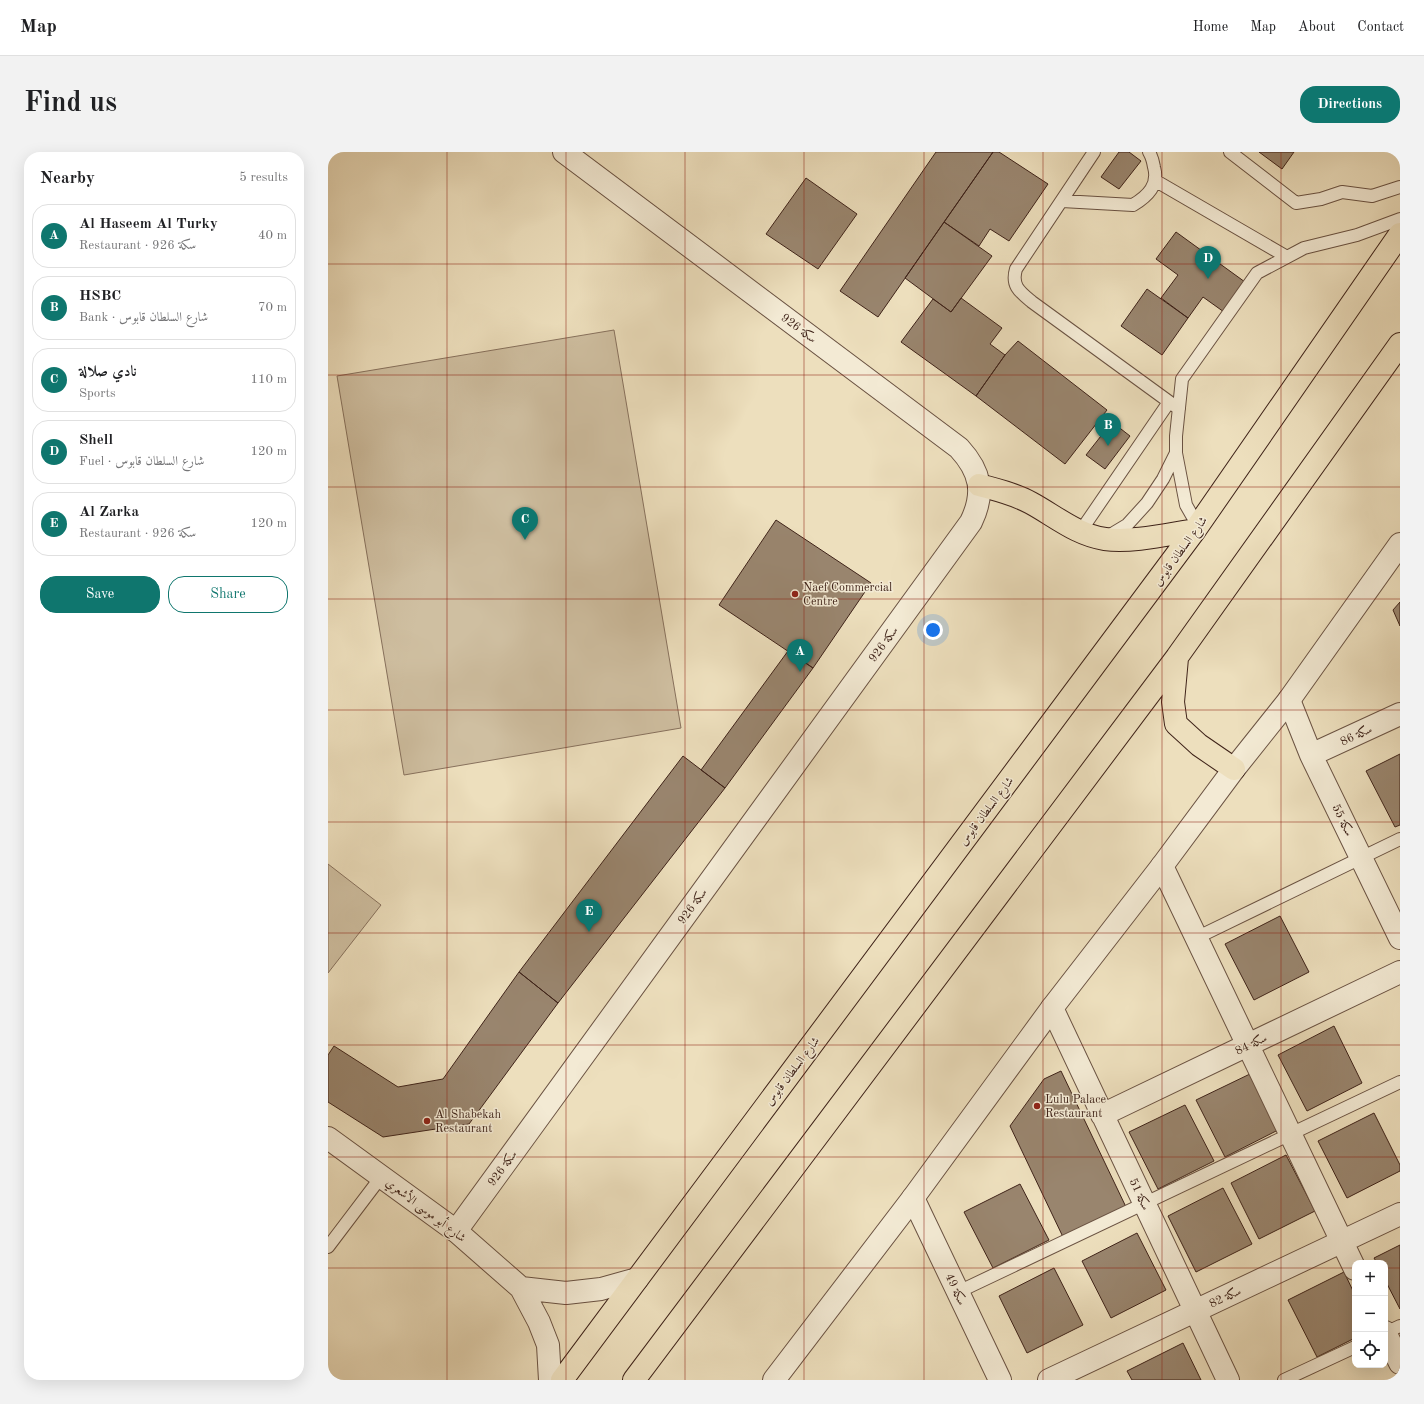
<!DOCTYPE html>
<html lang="en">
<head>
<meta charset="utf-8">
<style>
  :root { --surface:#fff; --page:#f2f2f2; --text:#202124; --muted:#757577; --line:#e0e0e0; --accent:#0f766e }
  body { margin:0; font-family:"Old Standard TT",Amiri,serif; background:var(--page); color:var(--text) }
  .controls { position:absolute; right:12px; bottom:12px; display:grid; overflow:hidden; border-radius:8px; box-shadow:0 4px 16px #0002 }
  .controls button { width:36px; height:36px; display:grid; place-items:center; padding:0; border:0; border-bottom:1px solid var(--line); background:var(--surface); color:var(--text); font:20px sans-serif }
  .you { position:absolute; left:605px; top:478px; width:14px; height:14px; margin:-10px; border:3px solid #fff; border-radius:50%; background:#1a73e8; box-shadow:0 0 0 6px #1a73e833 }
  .badge { display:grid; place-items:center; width:26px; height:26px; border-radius:50%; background:var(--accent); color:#fff; font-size:13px; font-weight:700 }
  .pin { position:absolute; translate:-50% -33px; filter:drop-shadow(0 1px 2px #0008) }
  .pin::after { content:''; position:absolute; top:21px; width:14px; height:12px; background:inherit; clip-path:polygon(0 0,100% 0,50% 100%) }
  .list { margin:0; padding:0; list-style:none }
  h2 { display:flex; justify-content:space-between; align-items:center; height:52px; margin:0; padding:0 16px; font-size:17px }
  h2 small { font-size:13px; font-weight:400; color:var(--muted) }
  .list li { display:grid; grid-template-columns:26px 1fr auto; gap:12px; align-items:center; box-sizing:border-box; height:64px; margin:0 8px 8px; padding:0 8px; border:1px solid var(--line); border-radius:16px }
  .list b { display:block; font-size:15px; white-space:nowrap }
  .list p { margin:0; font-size:13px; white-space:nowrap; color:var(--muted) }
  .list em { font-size:13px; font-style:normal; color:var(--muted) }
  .actions { display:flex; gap:8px; padding:12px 16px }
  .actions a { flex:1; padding:9px 0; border:1px solid var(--accent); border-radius:16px; text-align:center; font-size:14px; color:var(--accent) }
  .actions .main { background:var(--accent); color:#fff }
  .icon { flex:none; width:22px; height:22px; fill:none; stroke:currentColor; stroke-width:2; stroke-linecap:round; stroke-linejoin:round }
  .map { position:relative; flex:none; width:1072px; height:1228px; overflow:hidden; border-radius:16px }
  header { display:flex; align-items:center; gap:24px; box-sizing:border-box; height:56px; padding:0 20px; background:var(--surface); border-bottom:1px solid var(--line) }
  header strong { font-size:19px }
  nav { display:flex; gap:22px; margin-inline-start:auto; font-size:14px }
  .intro { display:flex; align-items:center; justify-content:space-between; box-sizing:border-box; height:96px; padding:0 24px }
  h1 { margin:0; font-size:28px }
  .button { padding:10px 18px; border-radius:16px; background:var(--accent); color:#fff; font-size:14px; font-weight:700 }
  main { display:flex; gap:24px; padding:0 24px }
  aside { flex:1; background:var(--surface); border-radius:16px; box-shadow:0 4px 16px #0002 }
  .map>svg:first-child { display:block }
  .green { fill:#cfbfa1; stroke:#87715d }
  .building { fill:#99856e; stroke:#3f2319 }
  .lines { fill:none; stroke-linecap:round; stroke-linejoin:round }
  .service-casing { stroke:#6a5242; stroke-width:14 }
  .minor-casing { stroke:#6a5242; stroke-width:24 }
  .tertiary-casing { stroke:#6a5242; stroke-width:24 }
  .trunk-casing { stroke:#3f2319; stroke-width:24 }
  .service { stroke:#f3ead4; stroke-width:12 }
  .minor { stroke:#f3ead4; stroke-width:22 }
  .tertiary { stroke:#f3ead4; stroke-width:22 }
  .trunk { stroke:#eddfbd; stroke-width:22 }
  .grid { fill:none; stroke:#8f2418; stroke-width:1; stroke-opacity:0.55 }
  .poi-dot { fill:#8f2418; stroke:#f3ead4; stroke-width:1.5 }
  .labels { text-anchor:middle; stroke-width:3; stroke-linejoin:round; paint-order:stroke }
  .street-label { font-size:12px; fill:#3f2319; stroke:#f3ead4 }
  .poi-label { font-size:12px; fill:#3f2319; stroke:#f3ead4; text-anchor:start }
</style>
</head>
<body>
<header>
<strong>Map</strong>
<nav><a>Home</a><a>Map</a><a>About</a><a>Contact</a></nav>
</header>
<div class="intro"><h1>Find us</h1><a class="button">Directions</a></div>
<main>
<aside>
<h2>Nearby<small>5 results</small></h2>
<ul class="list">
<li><span class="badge">A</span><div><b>Al Haseem Al Turky</b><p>Restaurant · سكة 926</p></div><em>40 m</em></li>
<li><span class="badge">B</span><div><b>HSBC</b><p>Bank · شارع السلطان قابوس</p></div><em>70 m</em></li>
<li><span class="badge">C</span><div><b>نادي صلالة</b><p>Sports</p></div><em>110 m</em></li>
<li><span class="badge">D</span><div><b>Shell</b><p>Fuel · شارع السلطان قابوس</p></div><em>120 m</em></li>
<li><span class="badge">E</span><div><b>Al Zarka</b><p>Restaurant · سكة 926</p></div><em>120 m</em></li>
</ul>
<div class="actions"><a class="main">Save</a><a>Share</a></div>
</aside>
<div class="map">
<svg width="1072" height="1228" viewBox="0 0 1072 1228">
  <rect width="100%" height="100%" fill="#eddfbd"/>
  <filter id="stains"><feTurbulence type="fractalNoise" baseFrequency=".005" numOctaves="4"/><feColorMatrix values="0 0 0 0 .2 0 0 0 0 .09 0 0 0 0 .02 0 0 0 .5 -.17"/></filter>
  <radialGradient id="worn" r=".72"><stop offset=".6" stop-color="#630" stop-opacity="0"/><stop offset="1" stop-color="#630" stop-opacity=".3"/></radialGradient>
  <path class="green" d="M 286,178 L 353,576 L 76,623 L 9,224 Z
    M 0,712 L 53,753 L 0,821 Z"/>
  <path class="building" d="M 608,0 L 665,0 L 550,165 L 512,139 Z
    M 665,0 L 671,0 L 720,32 L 681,89 L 662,77 L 651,94 L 616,70 Z
    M 791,0 L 801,0 L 813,9 L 791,37 L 773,25 Z
    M 931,0 L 966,0 L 954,17 Z
    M 478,26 L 529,62 L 490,117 L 438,82 Z
    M 616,70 L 664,104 L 623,160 L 577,126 Z
    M 848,80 L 917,130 L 896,160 L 875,145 L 860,166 L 833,146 L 850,123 L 828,107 Z
    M 819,137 L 860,166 L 834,203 L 793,174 Z
    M 633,146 L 674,176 L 662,192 L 677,203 L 648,244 L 573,190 L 605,147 L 623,160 Z
    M 690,189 L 779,258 L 737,312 L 648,244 L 677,203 Z
    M 784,270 L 802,284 L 777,317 L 758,303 Z
    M 448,368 L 543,431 L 485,516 L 391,453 Z
    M 1072,450 L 1072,474 L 1065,458 Z
    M 460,499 L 485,516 L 397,636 L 373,618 Z
    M 1072,602 L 1072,673 L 1067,675 L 1038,619 Z
    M 355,604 L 397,636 L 230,851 L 191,820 Z
    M 952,764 L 981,820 L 926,848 L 897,792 Z
    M 191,820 L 230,851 L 141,972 L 55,985 L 0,950 L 0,903 L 6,894 L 70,935 L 115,927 Z
    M 1006,874 L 1034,931 L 979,959 L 950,903 Z
    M 733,919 L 798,1055 L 735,1085 L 682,974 L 716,927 Z
    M 924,921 L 952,977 L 897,1005 L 868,948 Z
    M 857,953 L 886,1009 L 830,1037 L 801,980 Z
    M 1046,961 L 1072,1013 L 1072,1019 L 1019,1046 L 990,989 Z
    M 958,1003 L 987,1059 L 931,1087 L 903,1031 Z
    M 692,1032 L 721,1088 L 665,1116 L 636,1060 Z
    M 895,1036 L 924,1092 L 868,1120 L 840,1064 Z
    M 809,1081 L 838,1138 L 783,1166 L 754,1109 Z
    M 1072,1093 L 1072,1157 L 1057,1128 L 1057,1111 L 1049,1111 L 1046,1106 Z
    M 726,1116 L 755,1173 L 699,1201 L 671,1144 Z
    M 1016,1120 L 1027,1143 L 1027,1186 L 989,1205 L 960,1148 Z
    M 855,1191 L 873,1228 L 804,1228 L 799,1219 Z"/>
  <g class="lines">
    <defs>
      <path id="service" d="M 766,0 L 688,117 C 683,134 692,140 704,150 L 851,257
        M 902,0 L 968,51 L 993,47 L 1014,40 L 1044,44 L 1072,35
        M 828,29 L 959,105
        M 734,49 L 805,53 C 820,44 831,33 826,15 C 825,9 824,5 821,0
        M 870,374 L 858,353 L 848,301 L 848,284 L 854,227 L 929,121 L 976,96 L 1029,83 L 1072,67
        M 752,380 L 841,250
        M 779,385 L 799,373 L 819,351 L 835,327 L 848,301
        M 868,786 L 1072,687
        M 0,1095 L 53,1025
        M 630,1140 L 1072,930
        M 1057,1181 L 1072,1174
        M 956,1228 L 1027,1195"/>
      <path id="minor" d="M 961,548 L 983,603 L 1072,786
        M 983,603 L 1072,562
        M 834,714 L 1027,1117
        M 724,856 L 900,1228
        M 774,963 L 1072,820
        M 585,1046 L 672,1228
        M 128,1079 L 643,370 C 657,341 653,320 631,296 L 236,0
        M 1057,1180 L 1072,1211
        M 721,1228 L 1072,1062"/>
      <path id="tertiary" d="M 0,986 L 128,1079 L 193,1136 L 211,1170 L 220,1193 L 222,1228
        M 193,1136 L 238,1141 L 273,1137 L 309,1127
        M 446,1228 L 585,1046 L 724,856 L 834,714 L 906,617 L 961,548 L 1072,392"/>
      <path id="trunk" d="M 651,333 C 669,338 687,342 703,351 C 727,364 749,383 777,387 C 803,391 841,382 867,378
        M 849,506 L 845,550 L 848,572 L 871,593 L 906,617
        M 234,1228 L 867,378 L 1072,82
        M 306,1228 L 849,505 L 1072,192"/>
    </defs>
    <use href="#service" class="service-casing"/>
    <use href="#minor" class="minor-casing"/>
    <use href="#tertiary" class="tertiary-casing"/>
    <use href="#trunk" class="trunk-casing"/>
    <use href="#service" class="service"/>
    <use href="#minor" class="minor"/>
    <use href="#tertiary" class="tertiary"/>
    <use href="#trunk" class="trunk"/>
  </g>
  <path class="grid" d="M 119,0 L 119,1228M 238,0 L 238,1228M 357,0 L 357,1228M 476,0 L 476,1228M 596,0 L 596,1228M 715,0 L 715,1228M 834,0 L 834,1228M 953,0 L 953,1228M 0,112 L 1072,112M 0,223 L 1072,223M 0,335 L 1072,335M 0,447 L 1072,447M 0,558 L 1072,558M 0,670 L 1072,670M 0,781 L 1072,781M 0,893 L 1072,893M 0,1005 L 1072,1005M 0,1116 L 1027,1116M 1057,1116 L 1072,1116"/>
  <g class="poi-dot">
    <circle cx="467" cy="442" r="4"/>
    <circle cx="709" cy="954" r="4"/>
    <circle cx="99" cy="969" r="4"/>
  </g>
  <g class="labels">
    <g class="street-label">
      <text transform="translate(471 176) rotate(37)" y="4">سكة 926</text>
      <text transform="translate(852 399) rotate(-54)" y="4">شارع السلطان قابوس</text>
      <text transform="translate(555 492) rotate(-54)" y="4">سكة 926</text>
      <text transform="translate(1028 583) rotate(-25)" y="4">سكة 86</text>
      <text transform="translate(658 659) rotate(-53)" y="4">شارع السلطان قابوس</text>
      <text transform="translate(1015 668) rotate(64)" y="4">سكة 55</text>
      <text transform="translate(364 754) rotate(-54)" y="4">سكة 926</text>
      <text transform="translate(923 892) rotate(-26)" y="4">سكة 84</text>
      <text transform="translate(464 919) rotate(-53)" y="4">شارع السلطان قابوس</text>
      <text transform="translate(174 1016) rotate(-54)" y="4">سكة 926</text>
      <text transform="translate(812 1042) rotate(65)" y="4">سكة 51</text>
      <text transform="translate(98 1058) rotate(37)" y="4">شارع أبو موسى الأشعري</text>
      <text transform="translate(628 1137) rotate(65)" y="4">سكة 49</text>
      <text transform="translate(897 1145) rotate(-25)" y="4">سكة 82</text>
    </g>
    <g class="poi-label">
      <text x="475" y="439">Naef Commercial<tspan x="475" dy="14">Centre</tspan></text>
      <text x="717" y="951">Lulu Palace<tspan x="717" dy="14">Restaurant</tspan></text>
      <text x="107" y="966">Al Shabekah<tspan x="107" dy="14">Restaurant</tspan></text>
    </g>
  </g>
  <rect width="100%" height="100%" filter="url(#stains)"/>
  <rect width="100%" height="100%" fill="url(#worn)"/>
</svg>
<div class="controls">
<button>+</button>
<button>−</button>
<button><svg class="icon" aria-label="locate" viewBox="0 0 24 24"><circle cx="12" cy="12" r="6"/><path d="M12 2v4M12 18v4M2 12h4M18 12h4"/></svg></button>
</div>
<div class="you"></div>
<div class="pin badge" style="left:472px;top:520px">A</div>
<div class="pin badge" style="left:780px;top:294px">B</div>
<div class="pin badge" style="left:197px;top:388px">C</div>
<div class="pin badge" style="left:880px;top:127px">D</div>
<div class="pin badge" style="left:261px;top:780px">E</div>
</div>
</main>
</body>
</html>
